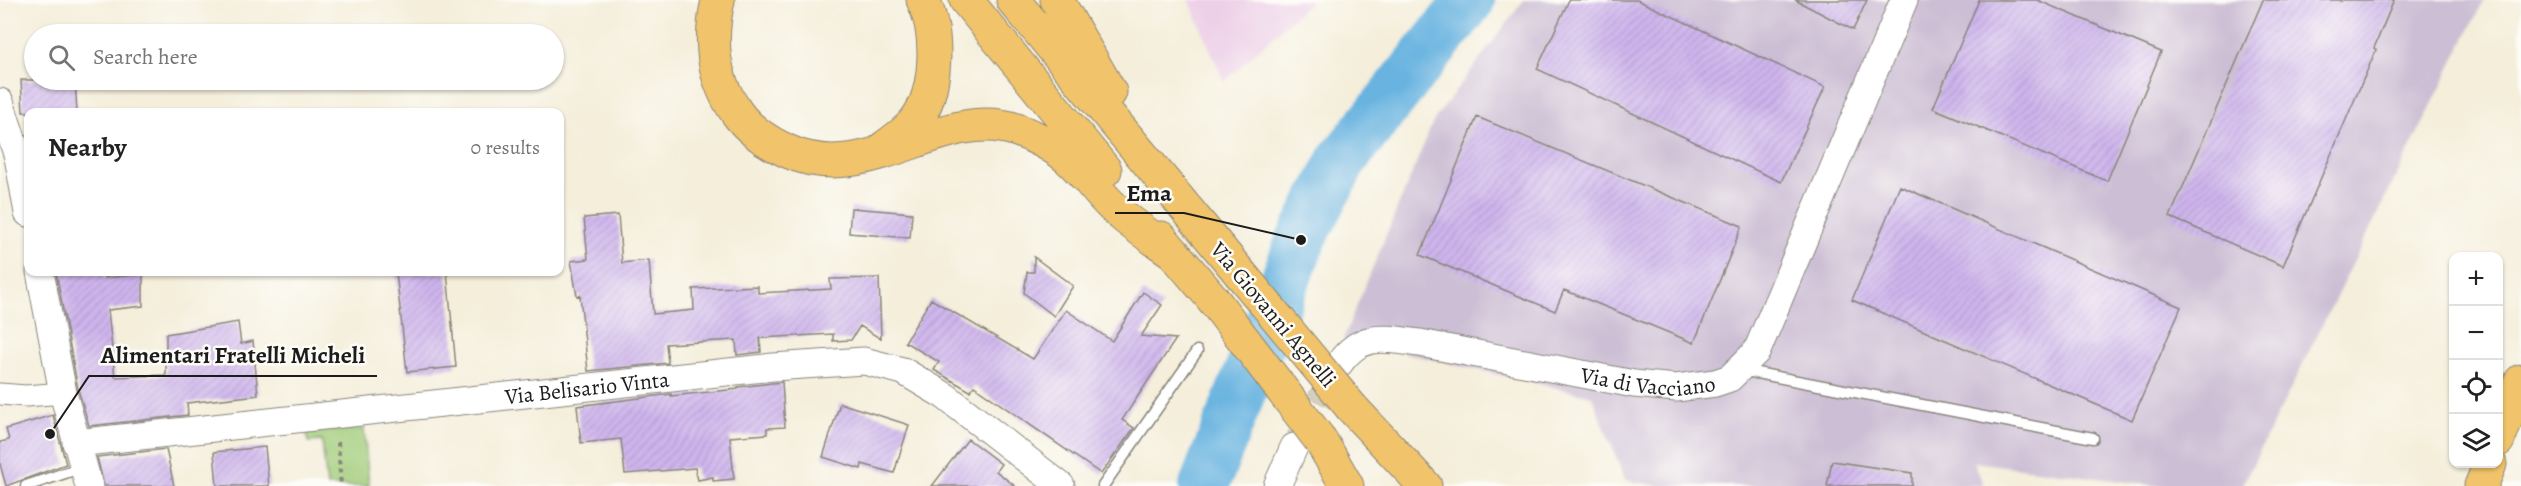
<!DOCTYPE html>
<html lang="en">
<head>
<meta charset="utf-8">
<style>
  :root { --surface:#fff; --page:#f2f2f2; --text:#222; --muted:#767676; --line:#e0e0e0 }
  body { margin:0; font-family:Alegreya,serif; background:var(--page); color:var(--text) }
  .controls { position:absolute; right:18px; bottom:18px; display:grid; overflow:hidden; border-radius:12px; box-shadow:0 2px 4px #0004 }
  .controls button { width:54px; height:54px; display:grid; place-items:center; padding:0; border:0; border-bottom:2px solid var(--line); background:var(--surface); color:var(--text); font:30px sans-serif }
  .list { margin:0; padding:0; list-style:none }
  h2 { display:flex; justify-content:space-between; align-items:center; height:78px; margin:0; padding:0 24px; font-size:26px }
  h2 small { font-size:20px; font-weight:400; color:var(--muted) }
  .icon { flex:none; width:33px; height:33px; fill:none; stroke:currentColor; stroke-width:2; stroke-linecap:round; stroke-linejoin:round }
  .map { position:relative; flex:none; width:2521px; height:486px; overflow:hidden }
  .search { position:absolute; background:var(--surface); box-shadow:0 2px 4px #0004; left:24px; top:24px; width:540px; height:66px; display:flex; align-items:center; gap:15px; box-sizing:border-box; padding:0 21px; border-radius:33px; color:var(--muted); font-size:22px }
  .panel { position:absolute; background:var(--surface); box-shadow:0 2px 4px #0004; left:24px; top:108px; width:540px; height:168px; border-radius:12px }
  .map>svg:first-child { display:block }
  .built { fill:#edd0e8 }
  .industrial { fill:#ccbed4 }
  .garden { fill:#9fcb77; stroke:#5e744a; stroke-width:1.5 }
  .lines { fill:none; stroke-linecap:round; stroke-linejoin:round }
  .river { stroke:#67b3e0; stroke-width:50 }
  .building { fill:url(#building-hatch) }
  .tertiary-tunnel { stroke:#d4cebe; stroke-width:27; stroke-dasharray:27 14; stroke-linecap:butt }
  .service-casing { stroke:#88857b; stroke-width:13 }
  .minor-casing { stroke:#88857b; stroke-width:23 }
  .tertiary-casing { stroke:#88857b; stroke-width:29 }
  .trunk-casing { stroke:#88857b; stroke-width:35 }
  .motorway-casing { stroke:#88857b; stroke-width:35 }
  .path { stroke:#88857b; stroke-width:4; stroke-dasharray:4.5 4.5; stroke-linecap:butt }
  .service { stroke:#fff; stroke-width:10 }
  .minor { stroke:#fff; stroke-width:21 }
  .tertiary { stroke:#fff; stroke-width:27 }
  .trunk { stroke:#f1c36a; stroke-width:33 }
  .motorway { stroke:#f1c36a; stroke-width:33 }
  .trunk-bridge-casing { stroke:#88857b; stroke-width:35; stroke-linecap:butt }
  .trunk-bridge { stroke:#f1c36a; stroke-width:33 }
  .labels { text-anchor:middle; stroke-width:5; stroke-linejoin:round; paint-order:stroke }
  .street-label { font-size:22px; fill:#1c1c1c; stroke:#fdfcf7 }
  .leader { fill:none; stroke:#1c1c1c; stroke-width:2 }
  .callout-dot { fill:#1c1c1c; stroke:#fdfcf7; stroke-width:2 }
  .callout-label { font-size:24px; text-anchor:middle; font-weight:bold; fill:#1c1c1c; stroke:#fdfcf7; stroke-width:5; stroke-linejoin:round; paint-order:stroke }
</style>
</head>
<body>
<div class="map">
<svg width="2521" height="486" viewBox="0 0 2521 486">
  <defs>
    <pattern id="building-hatch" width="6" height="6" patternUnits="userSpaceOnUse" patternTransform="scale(1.5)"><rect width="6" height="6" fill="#cfb5ed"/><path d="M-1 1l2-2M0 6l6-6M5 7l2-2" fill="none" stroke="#b19bcb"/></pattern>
  </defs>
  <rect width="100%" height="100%" fill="#fdfcf7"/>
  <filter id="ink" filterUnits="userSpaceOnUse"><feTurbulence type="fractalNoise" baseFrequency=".0167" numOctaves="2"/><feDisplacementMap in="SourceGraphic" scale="12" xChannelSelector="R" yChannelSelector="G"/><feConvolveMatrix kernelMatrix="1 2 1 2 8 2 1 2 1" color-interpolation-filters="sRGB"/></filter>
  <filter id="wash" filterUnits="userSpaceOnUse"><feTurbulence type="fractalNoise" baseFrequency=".008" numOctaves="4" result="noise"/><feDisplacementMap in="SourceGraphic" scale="24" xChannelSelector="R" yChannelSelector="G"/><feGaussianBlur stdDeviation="1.35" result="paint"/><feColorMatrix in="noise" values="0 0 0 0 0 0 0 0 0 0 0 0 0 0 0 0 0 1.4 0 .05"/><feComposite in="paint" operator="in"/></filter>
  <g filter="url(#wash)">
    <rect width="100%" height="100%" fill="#f4eeda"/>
    <path class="built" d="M 1189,0 L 1312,0 L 1224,82 Z"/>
    <path class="industrial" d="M 1524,0 L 2484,0 L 2242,486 L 2158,486 L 1974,462 L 1984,486 L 1659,486 L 1625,480 L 1592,396 L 1343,339 L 1434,120 Z"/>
    <path class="garden" d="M 364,429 L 369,486 L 327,486 L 322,441 L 308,442 L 307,432 Z"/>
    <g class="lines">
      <path class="river" d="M 1204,486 L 1301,240 L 1343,159 L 1470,0"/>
    </g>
    <g id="blocks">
      <path class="building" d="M 1569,0 L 1637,0 L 1825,87 L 1781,182 L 1537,69 Z
        M 1795,0 L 1867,0 L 1853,30 Z
        M 1979,0 L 2037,0 L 2161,52 L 2107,181 L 1933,108 Z
        M 2263,0 L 2394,0 L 2374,48 L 2376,50 L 2283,266 L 2170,217 Z
        M 21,80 L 75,80 L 77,112 L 23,112 Z
        M 1477,117 L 1742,226 L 1694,343 L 1564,290 L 1555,311 L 1420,255 Z
        M 1900,186 L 2181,307 L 2132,420 L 1852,300 Z
        M 851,208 L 912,213 L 910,238 L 849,233 Z
        M 618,215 L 622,263 L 649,260 L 653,314 L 694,310 L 693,289 L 758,286 L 758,293 L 831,289 L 830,279 L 879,278 L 881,339 L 860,326 L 851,340 L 833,341 L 833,334 L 760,338 L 761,352 L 737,355 L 736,340 L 666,344 L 668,363 L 588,371 L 580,295 L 577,296 L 571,261 L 588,259 L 584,218 Z
        M 1034,257 L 1073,286 L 1054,316 L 1024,293 L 1027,272 L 1034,272 Z
        M 56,272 L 104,272 L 105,278 L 143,274 L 143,306 L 108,310 L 115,377 L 166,375 L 166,334 L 238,322 L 241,344 L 253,341 L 258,395 L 187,403 L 188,415 L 89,426 L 78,389 Z
        M 396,272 L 447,272 L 456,367 L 407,372 Z
        M 1143,292 L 1162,305 L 1141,336 L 1176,339 L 1122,420 L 1134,428 L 1101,474 L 974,386 L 970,391 L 934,370 L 939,362 L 905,342 L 931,299 L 1033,359 L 1066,310 L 1112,341 Z
        M 782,382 L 785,427 L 767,428 L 767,434 L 730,437 L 734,479 L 713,481 L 713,477 L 698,480 L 695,468 L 625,474 L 621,439 L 581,443 L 577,406 L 671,394 L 671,396 L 738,389 L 738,387 Z
        M 840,403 L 909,425 L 894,473 L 862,464 L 861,469 L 823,457 Z
        M 53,415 L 66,464 L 6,486 L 0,464 L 0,442 L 9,440 L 6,429 Z
        M 968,439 L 1001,464 L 996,471 L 1015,486 L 932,486 Z
        M 265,447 L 269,486 L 217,486 L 214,452 Z
        M 166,449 L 174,486 L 104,486 L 97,457 Z
        M 1832,461 L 1912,473 L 1912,486 L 1827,486 Z"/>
    </g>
  </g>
  <g filter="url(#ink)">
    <use href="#blocks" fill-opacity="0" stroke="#88857b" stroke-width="1.5"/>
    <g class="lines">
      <path class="tertiary-tunnel" d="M 1299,439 L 1339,365"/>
      <defs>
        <path id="service" d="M 1741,370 L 2093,438
          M 26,486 L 83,467
          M 1103,486 L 1197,351"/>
        <path id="minor" d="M 0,394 L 26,396 L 63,393"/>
        <g id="tertiary">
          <path d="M 0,102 L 18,157 L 28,213"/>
          <path d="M 40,272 L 63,393 L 89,486"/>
          <path id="s1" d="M 1339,364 C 1361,331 1386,339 1420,343 L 1634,384 L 1676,388 L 1715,383 L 1730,378 L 1757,351 L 1904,0"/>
          <path id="s2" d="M 76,443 L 773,367 L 864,361 L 903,371 L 945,396 L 1061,486"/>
          <path d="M 1277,486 L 1294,447"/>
        </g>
        <path id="trunk" d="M 718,0 C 709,41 712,78 737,113 C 750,131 767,142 787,151 C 869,189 942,104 1017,130 C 1034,136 1056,147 1069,159 C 1085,173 1097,192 1112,206 C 1130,224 1153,238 1174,253
          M 966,0 L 1105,170
          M 1013,0 L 1239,272
          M 1057,0 L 1110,92
          M 885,147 C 896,139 908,131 916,120 C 938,91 939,32 923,0
          M 1161,238 L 1212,298
          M 1352,408 L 1425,486
          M 1321,441 L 1347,486"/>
        <path id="motorway" d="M 2498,440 L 2521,381
          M 2481,486 L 2490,464"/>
      </defs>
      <use href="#service" class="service-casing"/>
      <use href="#minor" class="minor-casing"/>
      <use href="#tertiary" class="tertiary-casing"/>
      <use href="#trunk" class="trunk-casing"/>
      <use href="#motorway" class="motorway-casing"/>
      <path class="path" d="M 338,442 L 341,486"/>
      <use href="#service" class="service"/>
      <use href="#minor" class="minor"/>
      <use href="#tertiary" class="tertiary"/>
      <use href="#trunk" class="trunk"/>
      <use href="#motorway" class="motorway"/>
      <defs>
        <path id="trunk-bridge" d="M 1239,272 L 1352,408
          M 1212,298 L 1321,441"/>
      </defs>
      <use href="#trunk-bridge" class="trunk-bridge-casing"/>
      <use href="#trunk-bridge" class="trunk-bridge"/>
    </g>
  </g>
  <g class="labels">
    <g class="street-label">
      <text transform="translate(1274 314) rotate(50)" y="8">Via Giovanni Agnelli</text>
      <text dy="8" stroke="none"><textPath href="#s1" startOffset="322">Via di Vacciano</textPath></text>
      <text dy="8" stroke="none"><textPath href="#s2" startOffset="514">Via Belisario Vinta</textPath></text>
    </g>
  </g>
  <path class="leader" d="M1301 240L1184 213H1115M50 434L89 376H377"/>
  <g class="callout-dot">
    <circle cx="1301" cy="240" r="6"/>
    <circle cx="50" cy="434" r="6"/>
  </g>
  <g class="callout-label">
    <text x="1149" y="201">Ema</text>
    <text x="233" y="363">Alimentari Fratelli Micheli</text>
  </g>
</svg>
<div class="controls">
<button>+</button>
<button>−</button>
<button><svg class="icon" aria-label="locate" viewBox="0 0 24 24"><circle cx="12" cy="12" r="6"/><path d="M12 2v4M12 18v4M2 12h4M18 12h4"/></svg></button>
<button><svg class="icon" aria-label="layers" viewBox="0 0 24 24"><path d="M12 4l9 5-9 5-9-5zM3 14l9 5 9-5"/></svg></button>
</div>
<div class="search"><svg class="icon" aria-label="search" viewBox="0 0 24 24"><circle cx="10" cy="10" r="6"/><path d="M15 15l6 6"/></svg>Search here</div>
<section class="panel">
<h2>Nearby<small>0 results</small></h2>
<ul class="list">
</ul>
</section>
</div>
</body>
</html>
